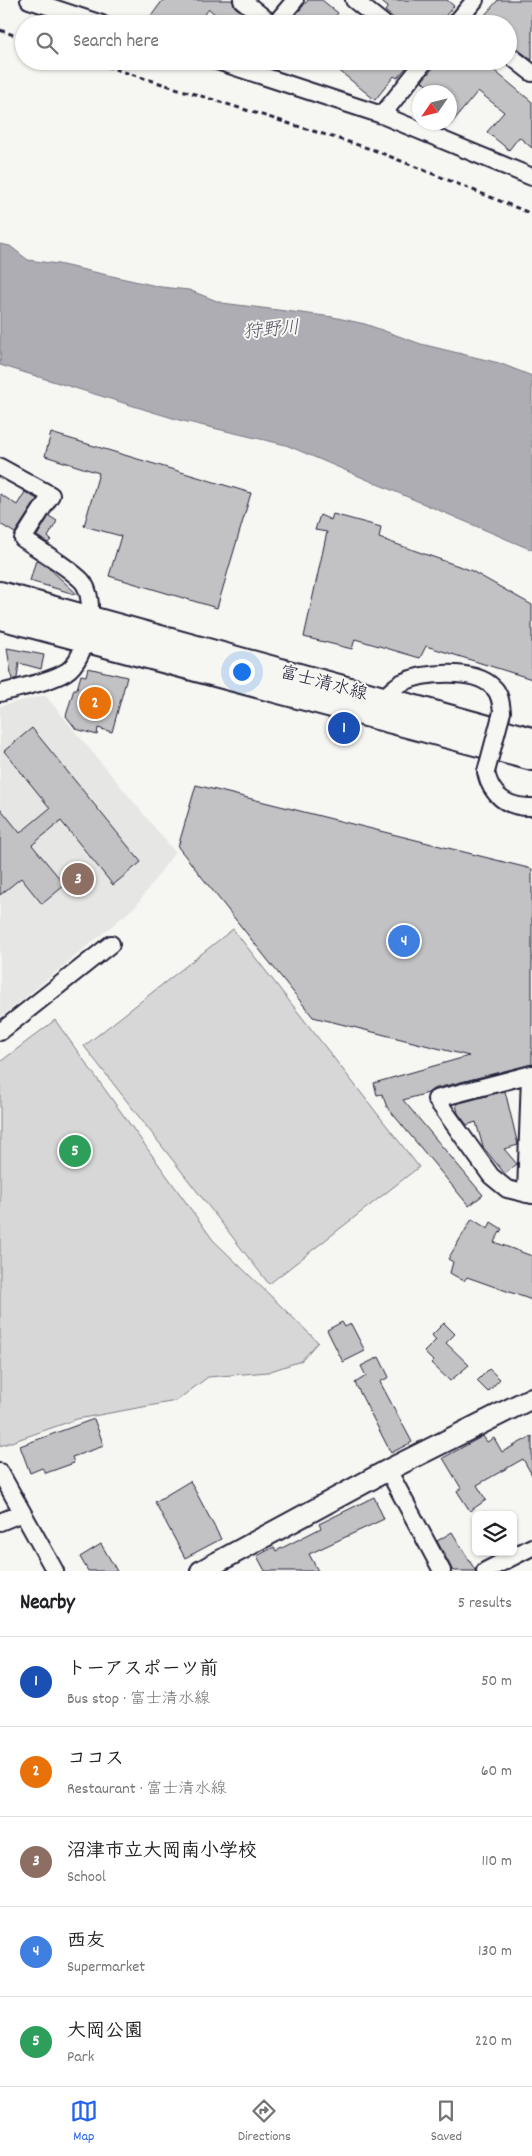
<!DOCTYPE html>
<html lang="en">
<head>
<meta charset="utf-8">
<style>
  :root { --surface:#fff; --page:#f2f2f2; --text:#202124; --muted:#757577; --line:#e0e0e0; --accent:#2563eb }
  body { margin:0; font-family:Dekko,"Klee One",sans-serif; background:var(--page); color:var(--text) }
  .controls { position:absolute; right:15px; bottom:15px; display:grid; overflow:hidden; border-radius:8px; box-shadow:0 1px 4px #0004 }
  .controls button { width:45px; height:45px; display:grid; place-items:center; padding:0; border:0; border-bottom:1px solid var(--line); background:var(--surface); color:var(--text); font:25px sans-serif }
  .compass { position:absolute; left:412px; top:85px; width:45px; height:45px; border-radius:50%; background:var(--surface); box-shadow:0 1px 4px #0004; rotate:235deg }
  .you { position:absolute; left:241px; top:671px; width:18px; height:18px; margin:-12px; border:4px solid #fff; border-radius:50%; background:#1a73e8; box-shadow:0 0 0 8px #1a73e833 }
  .badge { display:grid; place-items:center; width:32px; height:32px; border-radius:50%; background:var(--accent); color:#fff; font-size:16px; font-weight:700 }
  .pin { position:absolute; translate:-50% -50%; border:2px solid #fff; box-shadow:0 1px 5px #0006 }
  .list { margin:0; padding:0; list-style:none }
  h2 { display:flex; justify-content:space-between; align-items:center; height:65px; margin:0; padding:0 20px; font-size:21px }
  h2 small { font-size:16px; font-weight:400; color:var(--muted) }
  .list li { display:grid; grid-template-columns:32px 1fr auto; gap:15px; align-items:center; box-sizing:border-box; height:90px; padding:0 20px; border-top:1px solid var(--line) }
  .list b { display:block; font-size:19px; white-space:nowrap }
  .list p { margin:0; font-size:16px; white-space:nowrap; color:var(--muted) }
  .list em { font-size:16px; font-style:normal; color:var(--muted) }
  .icon { flex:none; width:28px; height:28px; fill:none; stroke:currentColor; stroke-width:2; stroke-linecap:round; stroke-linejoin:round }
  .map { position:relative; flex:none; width:532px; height:1571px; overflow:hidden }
  .search { position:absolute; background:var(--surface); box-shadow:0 1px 4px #0004; left:15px; right:15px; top:15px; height:55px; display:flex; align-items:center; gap:12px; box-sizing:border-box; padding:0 18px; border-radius:28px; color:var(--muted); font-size:19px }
  .sheet { height:515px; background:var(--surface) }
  nav { display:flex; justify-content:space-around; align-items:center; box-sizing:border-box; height:70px; border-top:1px solid var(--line); background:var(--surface); font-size:14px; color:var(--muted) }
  nav a { display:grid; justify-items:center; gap:2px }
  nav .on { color:var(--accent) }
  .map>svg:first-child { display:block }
  .built { fill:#e6e6e4 }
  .green { fill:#d7d7d7; stroke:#7c7c89 }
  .water { fill:#adadb3; stroke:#757583 }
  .building { fill:#c2c2c4; stroke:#22223b }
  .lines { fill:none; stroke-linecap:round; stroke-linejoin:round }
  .minor-casing { stroke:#22223b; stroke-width:20 }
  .tertiary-casing { stroke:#22223b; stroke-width:24 }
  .secondary-casing { stroke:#22223b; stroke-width:28 }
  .path { stroke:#22223b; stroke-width:3; stroke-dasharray:5 4; stroke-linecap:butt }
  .minor { stroke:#f6f6f2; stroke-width:16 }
  .tertiary { stroke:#f6f6f2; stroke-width:20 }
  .secondary { stroke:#f6f6f2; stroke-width:24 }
  .minor-bridge-casing { stroke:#22223b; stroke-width:20; stroke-linecap:butt }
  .minor-bridge { stroke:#f6f6f2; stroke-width:16 }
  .labels { text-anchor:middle; stroke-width:4; stroke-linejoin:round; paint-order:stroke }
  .street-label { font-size:18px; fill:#22223b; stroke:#f6f6f2 }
  .water-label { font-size:19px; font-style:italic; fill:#535365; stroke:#f6f6f2 }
</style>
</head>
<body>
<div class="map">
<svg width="532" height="1571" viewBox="0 0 532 1571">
  <rect width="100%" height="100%" fill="#f6f6f2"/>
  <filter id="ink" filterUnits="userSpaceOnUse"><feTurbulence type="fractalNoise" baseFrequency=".02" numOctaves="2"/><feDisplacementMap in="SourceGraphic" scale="10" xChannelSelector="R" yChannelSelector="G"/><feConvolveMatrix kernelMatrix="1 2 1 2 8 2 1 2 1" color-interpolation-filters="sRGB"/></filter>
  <g filter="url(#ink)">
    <path class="built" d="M 45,695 L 175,852 L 136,906 L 0,1018 L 0,706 Z"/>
    <path class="green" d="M 233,929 L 419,1167 L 269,1284 L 84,1046 Z
      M 55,1020 L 213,1240 L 318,1342 L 301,1361 L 268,1372 L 208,1377 L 176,1401 L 77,1419 L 0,1446 L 0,1062 Z"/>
    <path class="water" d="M 0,244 L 10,246 L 28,260 L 58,264 L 161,287 L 189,290 L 222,303 L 333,317 L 365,324 L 421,344 L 499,363 L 532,376 L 532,550 L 286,445 L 179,420 L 0,365 Z"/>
    <path class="building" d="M 163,0 L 232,0 L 235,7 L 248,17 L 242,24 L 227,24 L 209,9 L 197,24 L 161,24 L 151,16 Z
      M 308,0 L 322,0 L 338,13 L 329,24 L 288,24 Z
      M 379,0 L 447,0 L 454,6 L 438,24 L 401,24 L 385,11 L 388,7 Z
      M 498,0 L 532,0 L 532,60 L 508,42 L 508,24 L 477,24 Z
      M 343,61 L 412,61 L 397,78 L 394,76 L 375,100 L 336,68 Z
      M 439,61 L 494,61 L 490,67 L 532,102 L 532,148 L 519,137 L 509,150 L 487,132 L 504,112 L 478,91 L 450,125 L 450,92 L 421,92 L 427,86 L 422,81 Z
      M 51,433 L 251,493 L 217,608 L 109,576 L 121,536 L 84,526 L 99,473 L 45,456 Z
      M 25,492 L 37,499 L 15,533 L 0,524 L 0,494 L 17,505 Z
      M 333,514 L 381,527 L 379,538 L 470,570 L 532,605 L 532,679 L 426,646 L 420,658 L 355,639 L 352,649 L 304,637 L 327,532 L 315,530 L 320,515 L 331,520 Z
      M 49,516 L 57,521 L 48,537 L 51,540 L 48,543 L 37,536 Z
      M 36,560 L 49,568 L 78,595 L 30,581 Z
      M 7,648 L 44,655 L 41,669 L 19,663 L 17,678 L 12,680 Z
      M 88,668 L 127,677 L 112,732 L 98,728 L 97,735 L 76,729 L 66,716 L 74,689 L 77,689 L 81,675 L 86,676 Z
      M 32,728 L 141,862 L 113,885 L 61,821 L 32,845 L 65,885 L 42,904 L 21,878 L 0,895 L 0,808 L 20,833 L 50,808 L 4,751 Z
      M 196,785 L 532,869 L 532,1064 L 433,1089 L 428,1093 L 403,1100 L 483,1195 L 469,1206 L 387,1107 L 382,1094 L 377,1095 L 374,1083 L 469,1056 L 313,1017 L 178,847 Z
      M 505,1091 L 518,1145 L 504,1149 L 517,1164 L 505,1174 L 483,1147 L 476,1122 L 467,1125 L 458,1113 L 456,1104 Z
      M 472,1219 L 488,1229 L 491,1222 L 502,1229 L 494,1242 L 532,1256 L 532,1300 L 467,1277 L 464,1281 L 450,1273 L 453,1262 L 448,1259 Z
      M 342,1322 L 345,1327 L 351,1324 L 365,1351 L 343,1362 L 327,1330 Z
      M 444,1323 L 455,1334 L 446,1343 L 469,1365 L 450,1381 L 431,1363 L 433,1361 L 424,1352 L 436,1340 L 432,1335 Z
      M 379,1357 L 389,1377 L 380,1382 L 412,1442 L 391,1453 L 355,1383 L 366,1376 L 361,1366 Z
      M 489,1369 L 500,1379 L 488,1392 L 477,1381 Z
      M 94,1419 L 104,1446 L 72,1457 L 74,1463 L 46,1473 L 42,1468 L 30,1473 L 20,1446 Z
      M 483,1436 L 487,1442 L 494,1438 L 502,1452 L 532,1436 L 532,1475 L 523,1459 L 477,1485 L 486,1500 L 470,1511 L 457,1491 L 461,1488 L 443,1458 Z
      M 190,1481 L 221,1539 L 185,1558 L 155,1502 Z
      M 374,1497 L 384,1519 L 309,1554 L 318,1571 L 265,1571 L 257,1556 L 274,1547 L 276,1551 L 321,1528 L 319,1524 Z
      M 452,1532 L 475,1570 L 475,1571 L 453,1571 L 437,1541 Z
      M 101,1544 L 117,1571 L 88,1571 L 80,1557 Z"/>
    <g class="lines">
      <defs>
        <path id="minor" d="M 29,0 L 102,24
          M 242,0 L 272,24
          M 354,0 L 384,24
          M 275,24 L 295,0
          M 455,24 L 475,0
          M 508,54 L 532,73
          M 217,61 L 382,115 L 532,177
          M 382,115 L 425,61
          M 0,467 L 51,495 L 23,539 C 41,551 67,566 82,581 C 99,600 87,659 66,672 C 47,683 21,687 0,693
          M 383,698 C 388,694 394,687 401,683 C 423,672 474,668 493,687 C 500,693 501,703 502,712
          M 486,772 C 491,796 508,808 532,807
          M 0,1032 L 111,944
          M 532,1074 L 436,1099 L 491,1176 L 507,1189 L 532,1195
          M 526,1194 L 530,1075
          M 388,1470 L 442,1571
          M 0,1472 L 55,1571
          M 0,1522 L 22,1513
          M 485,1571 L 532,1547"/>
        <path id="tertiary" d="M 201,1571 L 388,1470 L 532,1398"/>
        <path id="secondary" d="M 0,594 L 532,740
          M 0,617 L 532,758"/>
      </defs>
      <use href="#minor" class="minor-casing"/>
      <use href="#tertiary" class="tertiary-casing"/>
      <use href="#secondary" class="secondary-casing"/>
      <path class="path" d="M 0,30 L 24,39
        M 89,61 L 374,150 L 532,214"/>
      <use href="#minor" class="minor"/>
      <use href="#tertiary" class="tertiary"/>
      <use href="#secondary" class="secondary"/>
      <defs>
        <path id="minor-bridge" d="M 486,772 L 502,712"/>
      </defs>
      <use href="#minor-bridge" class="minor-bridge-casing"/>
      <use href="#minor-bridge" class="minor-bridge"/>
    </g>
  </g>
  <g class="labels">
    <g class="street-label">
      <text transform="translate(324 682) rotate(15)" y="6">富士清水線</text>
    </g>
    <g class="water-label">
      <text transform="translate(271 328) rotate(-5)" y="7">狩野川</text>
    </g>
  </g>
</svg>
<div class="controls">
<button><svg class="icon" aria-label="layers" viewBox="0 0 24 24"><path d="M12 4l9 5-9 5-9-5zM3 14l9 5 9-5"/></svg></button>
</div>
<svg class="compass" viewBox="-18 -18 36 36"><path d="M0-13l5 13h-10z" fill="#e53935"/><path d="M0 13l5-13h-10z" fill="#757577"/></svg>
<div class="you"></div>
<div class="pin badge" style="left:344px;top:728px;background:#1a4fb4">1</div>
<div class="pin badge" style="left:95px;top:703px;background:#e8710a">2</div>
<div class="pin badge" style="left:78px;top:879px;background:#8d6e63">3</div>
<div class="pin badge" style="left:404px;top:941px;background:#3f7fe0">4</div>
<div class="pin badge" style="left:75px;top:1151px;background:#2e9e5b">5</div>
<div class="search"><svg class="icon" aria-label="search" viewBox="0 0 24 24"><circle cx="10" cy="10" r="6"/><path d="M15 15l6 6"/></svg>Search here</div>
</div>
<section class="sheet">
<h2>Nearby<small>5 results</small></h2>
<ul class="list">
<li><span class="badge" style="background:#1a4fb4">1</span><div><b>トーアスポーツ前</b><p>Bus stop · 富士清水線</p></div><em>50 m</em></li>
<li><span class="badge" style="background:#e8710a">2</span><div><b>ココス</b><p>Restaurant · 富士清水線</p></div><em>60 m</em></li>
<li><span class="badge" style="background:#8d6e63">3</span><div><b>沼津市立大岡南小学校</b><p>School</p></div><em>110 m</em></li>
<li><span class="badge" style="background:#3f7fe0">4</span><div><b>西友</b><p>Supermarket</p></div><em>130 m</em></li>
<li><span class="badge" style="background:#2e9e5b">5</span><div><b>大岡公園</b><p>Park</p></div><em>220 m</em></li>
</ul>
</section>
<nav>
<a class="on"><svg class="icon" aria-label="map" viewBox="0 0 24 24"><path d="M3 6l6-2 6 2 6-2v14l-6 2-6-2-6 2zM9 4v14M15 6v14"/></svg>Map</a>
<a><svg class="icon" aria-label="directions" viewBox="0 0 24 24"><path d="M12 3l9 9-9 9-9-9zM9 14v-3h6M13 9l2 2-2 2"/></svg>Directions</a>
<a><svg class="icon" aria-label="saved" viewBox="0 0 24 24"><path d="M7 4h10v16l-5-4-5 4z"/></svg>Saved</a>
</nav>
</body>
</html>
